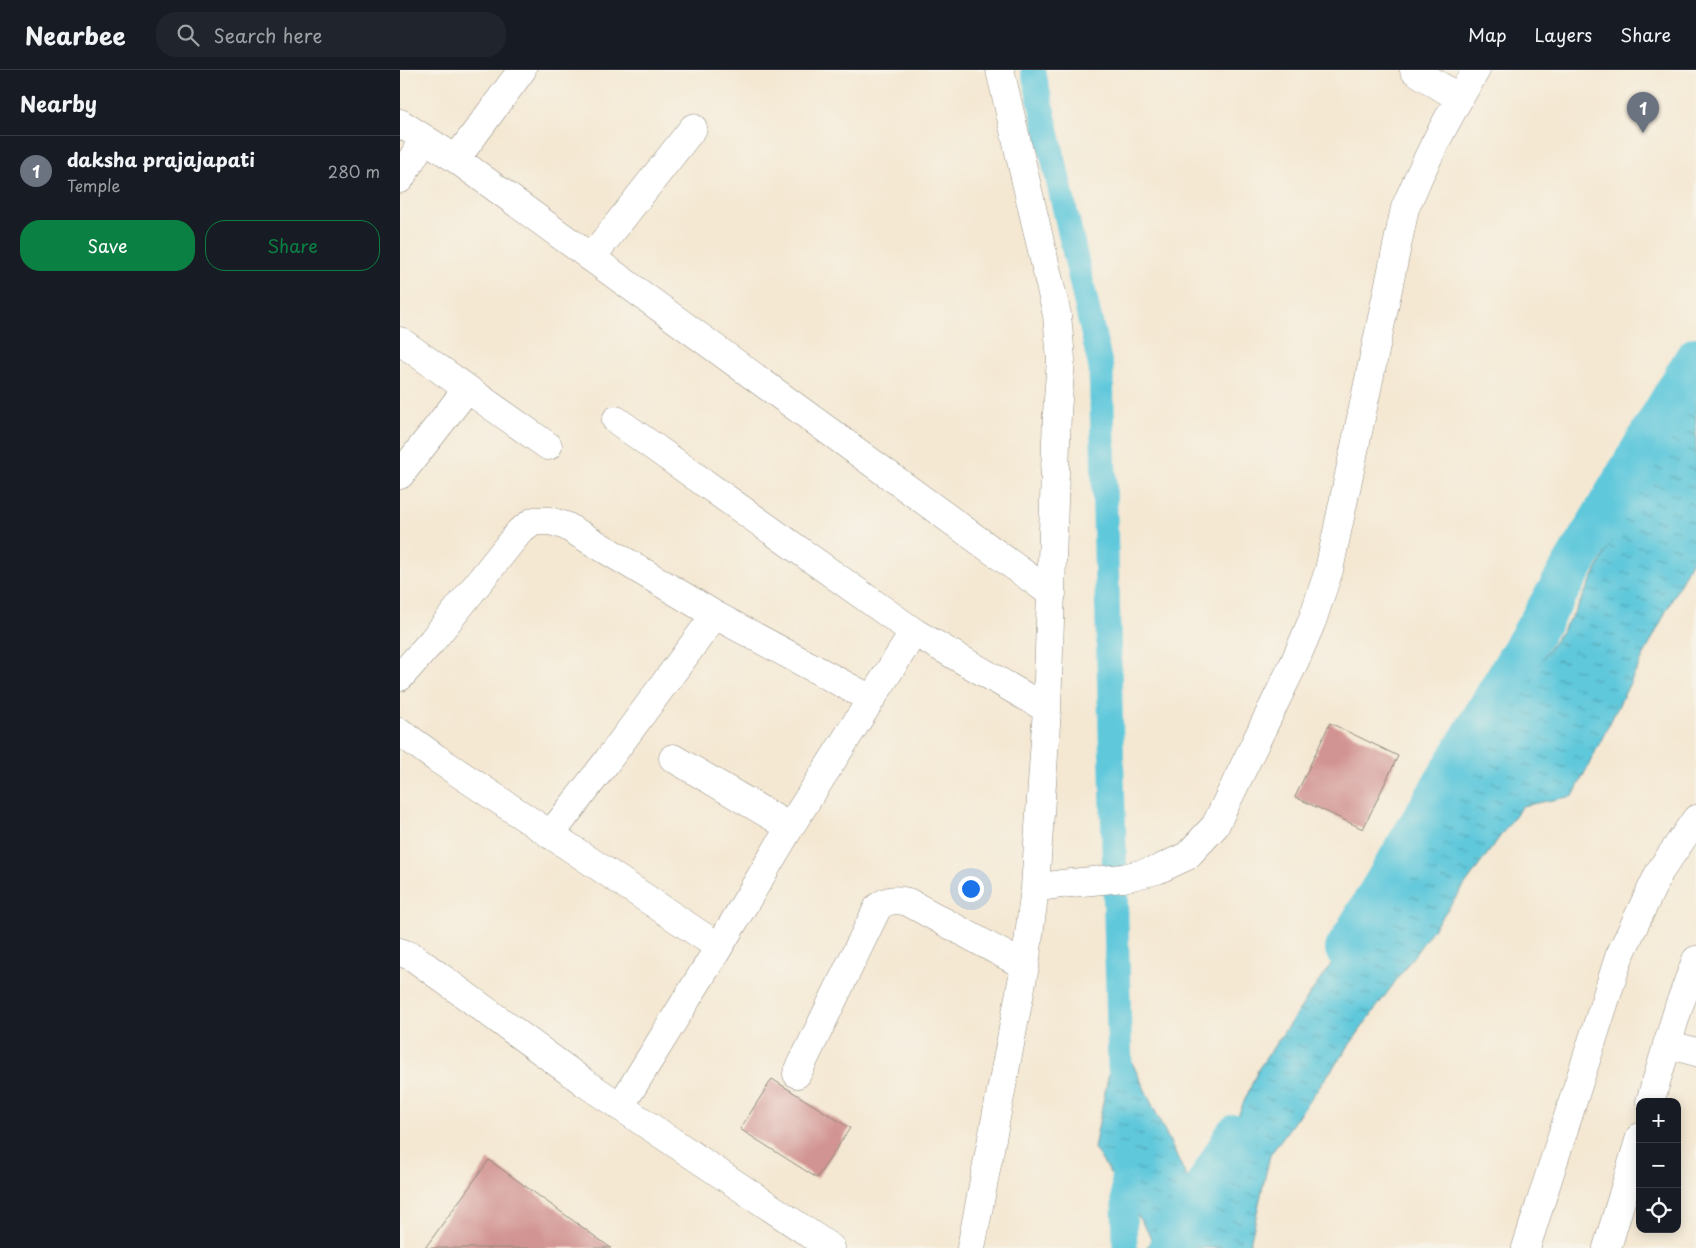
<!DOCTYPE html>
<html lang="en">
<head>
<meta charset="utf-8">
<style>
  :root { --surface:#171b24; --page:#20242c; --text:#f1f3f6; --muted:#9ea1a6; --line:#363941; --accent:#0b8043 }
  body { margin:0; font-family:"Playpen Sans",sans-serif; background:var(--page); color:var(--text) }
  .controls { position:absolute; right:15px; bottom:15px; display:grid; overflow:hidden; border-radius:10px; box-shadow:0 2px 12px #0003 }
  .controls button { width:45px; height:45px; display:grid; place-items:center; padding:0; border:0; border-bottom:1px solid var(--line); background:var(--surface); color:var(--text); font:25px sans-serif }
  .you { position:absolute; left:570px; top:818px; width:18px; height:18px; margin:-12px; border:4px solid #fff; border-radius:50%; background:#1a73e8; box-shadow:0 0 0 8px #1a73e833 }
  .badge { display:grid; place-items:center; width:32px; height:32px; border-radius:50%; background:var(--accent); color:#fff; font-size:16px; font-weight:700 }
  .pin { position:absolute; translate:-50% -41px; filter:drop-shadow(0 1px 2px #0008) }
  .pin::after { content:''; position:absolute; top:26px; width:18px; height:15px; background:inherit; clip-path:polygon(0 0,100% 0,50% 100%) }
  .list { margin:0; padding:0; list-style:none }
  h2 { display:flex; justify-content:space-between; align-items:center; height:65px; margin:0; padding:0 20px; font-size:21px }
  h2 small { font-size:16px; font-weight:400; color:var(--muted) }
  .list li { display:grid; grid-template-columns:32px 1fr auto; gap:15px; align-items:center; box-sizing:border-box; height:70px; padding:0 20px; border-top:1px solid var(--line) }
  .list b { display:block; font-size:19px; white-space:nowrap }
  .list p { margin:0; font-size:16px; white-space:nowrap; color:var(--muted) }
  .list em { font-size:16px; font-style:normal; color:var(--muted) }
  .actions { display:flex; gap:10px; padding:15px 20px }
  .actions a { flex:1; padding:11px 0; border:1px solid var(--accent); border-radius:20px; text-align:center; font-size:18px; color:var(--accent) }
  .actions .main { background:var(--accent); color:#fff }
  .icon { flex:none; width:28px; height:28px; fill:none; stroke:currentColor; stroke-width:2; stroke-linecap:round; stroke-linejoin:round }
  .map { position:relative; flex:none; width:1296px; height:1178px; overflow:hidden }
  header { display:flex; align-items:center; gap:30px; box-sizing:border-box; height:70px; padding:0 25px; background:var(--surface); border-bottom:1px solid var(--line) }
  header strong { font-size:24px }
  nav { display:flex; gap:28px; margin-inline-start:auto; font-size:18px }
  .search { width:350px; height:45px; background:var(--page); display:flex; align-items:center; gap:12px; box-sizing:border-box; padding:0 18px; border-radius:20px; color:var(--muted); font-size:19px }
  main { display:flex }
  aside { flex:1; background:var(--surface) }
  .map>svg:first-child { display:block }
  .water { fill:url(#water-ripples); stroke:#457a83 }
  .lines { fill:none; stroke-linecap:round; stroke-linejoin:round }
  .canal { stroke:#5fc8db; stroke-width:25 }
  .river { stroke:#5fc8db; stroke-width:42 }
  .building { fill:#d29493 }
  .minor-casing { stroke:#908a7f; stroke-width:29 }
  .minor { stroke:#fff; stroke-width:28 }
</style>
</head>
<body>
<header>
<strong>Nearbee</strong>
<div class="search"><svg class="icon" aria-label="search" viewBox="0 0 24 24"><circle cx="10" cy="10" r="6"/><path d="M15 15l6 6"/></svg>Search here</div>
<nav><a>Map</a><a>Layers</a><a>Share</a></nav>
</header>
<main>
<aside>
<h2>Nearby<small></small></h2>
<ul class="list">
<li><span class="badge" style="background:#6b7280">1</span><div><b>daksha prajajapati</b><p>Temple</p></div><em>280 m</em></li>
</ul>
<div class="actions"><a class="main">Save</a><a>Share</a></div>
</aside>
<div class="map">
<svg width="1296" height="1178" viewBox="0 0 1296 1178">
  <defs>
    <pattern id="water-ripples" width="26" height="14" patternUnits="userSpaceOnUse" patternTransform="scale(1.25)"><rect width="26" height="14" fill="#5fc8db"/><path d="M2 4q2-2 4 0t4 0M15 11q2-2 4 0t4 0" fill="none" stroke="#4fa3b2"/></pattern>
  </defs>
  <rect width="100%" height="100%" fill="#f7f3e8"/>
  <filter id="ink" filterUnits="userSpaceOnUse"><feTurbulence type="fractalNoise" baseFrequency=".02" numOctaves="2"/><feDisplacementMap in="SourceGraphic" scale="10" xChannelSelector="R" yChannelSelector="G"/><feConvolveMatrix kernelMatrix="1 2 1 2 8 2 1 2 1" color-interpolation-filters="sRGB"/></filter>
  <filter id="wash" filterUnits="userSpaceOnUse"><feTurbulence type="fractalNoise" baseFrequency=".0096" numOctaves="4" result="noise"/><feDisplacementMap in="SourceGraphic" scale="20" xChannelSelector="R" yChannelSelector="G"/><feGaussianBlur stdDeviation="1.12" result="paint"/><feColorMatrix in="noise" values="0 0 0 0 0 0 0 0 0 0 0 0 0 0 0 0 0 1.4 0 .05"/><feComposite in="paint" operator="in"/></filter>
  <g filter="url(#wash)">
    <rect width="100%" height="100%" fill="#f4e8d3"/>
    <path class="water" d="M 1296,306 L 1296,482 L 1173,726 L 1122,736 L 870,1085 L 849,1178 L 746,1178 L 753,1170 L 694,1078 L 717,961 L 799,1133 L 859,998 L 1176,540 Z"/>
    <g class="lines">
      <path class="canal" d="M 633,0 L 701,298 L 720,998
        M 723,1091 L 725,1178"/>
      <path class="river" d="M 946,879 L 1296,288
        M 770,1178 L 836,1065"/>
    </g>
    <g id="blocks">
      <path class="building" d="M 930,653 L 998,686 L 963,759 L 895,727 Z
        M 372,1009 L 450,1058 L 417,1108 L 340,1059 Z
        M 89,1090 L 211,1178 L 25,1178 Z"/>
    </g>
  </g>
  <g filter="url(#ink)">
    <use href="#blocks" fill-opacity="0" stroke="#908a7f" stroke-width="1"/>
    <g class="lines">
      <defs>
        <path id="minor" d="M 600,0 L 657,245 L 661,289 L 657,343 L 647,639 L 635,818
          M 1014,0 L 1059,28
          M 0,53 L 56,89 L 652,524
          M 56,89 L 122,0
          M 0,109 L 24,69
          M 191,188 L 293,58
          M 0,271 L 148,376
          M 216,350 L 514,562
          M 0,405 L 67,319
          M 0,607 L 32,571 L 119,462 L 134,451 L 150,451 L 166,456 L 315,545 L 471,629
          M 0,662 L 36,688 L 319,877
          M 273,688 L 390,757
          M 150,765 L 205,694 L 315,545
          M 0,882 L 13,887 L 185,1013 L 431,1178
          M 1267,974 L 1296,982
          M 397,1004 L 478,837 C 488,829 496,829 508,832 L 625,896
          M 1250,1032 L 1279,936 L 1296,890
          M 220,1037 L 319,877 L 390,757 L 514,562 L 647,639
          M 571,1178 L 625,896 L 635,818 L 661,814 L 723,808 L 757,800 L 787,786 L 815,756 L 895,591 L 912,551 L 929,500 L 1005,138 C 1025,90 1049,44 1076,0
          M 1126,1178 L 1219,887 L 1260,801 L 1296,749
          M 1207,1178 L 1240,1067"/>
      </defs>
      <use href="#minor" class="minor-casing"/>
      <use href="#minor" class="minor"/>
    </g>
  </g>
</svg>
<div class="controls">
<button>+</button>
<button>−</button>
<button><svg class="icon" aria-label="locate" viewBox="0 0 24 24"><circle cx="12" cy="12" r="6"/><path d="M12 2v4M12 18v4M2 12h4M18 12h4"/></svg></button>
</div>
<div class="you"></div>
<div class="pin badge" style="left:1243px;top:63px;background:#6b7280">1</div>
</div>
</main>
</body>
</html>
